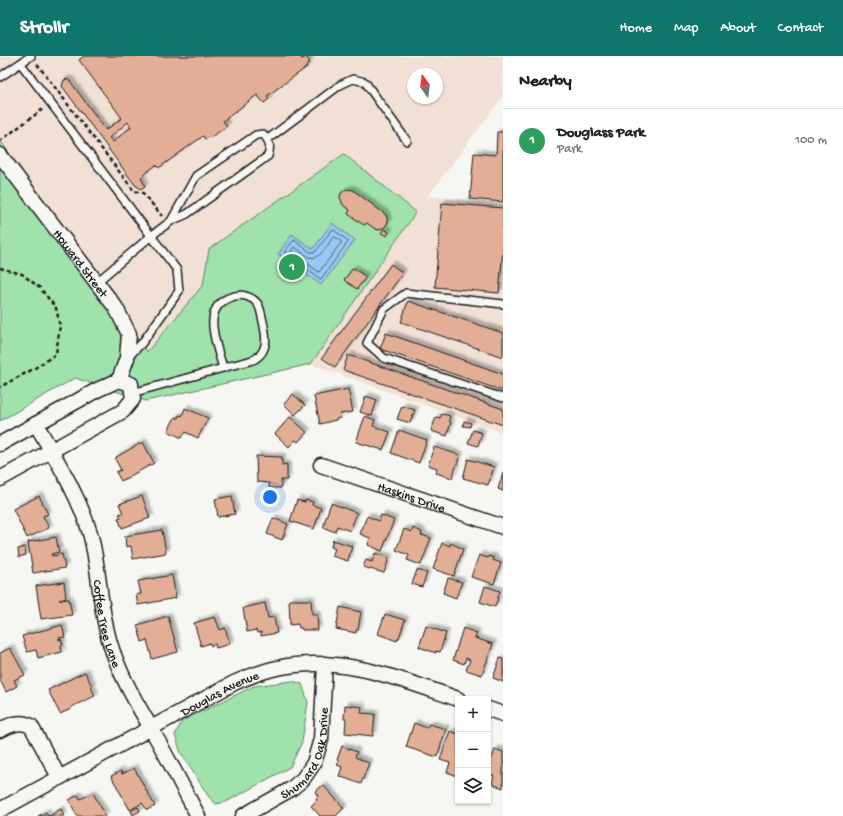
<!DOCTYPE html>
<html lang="en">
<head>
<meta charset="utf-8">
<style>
  :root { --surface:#fff; --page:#f2f2f2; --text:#222; --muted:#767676; --line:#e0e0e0; --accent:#0f766e }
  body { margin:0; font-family:"Gochi Hand",sans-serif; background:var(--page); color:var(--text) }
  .controls { position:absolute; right:12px; bottom:12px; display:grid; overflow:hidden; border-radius:0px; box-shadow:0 1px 3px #0004 }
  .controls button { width:36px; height:36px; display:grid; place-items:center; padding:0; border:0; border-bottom:1px solid var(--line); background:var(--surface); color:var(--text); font:20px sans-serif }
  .compass { position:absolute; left:407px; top:12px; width:36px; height:36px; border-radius:50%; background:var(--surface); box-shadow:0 1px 3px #0004; rotate:346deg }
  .you { position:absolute; left:270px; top:441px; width:14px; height:14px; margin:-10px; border:3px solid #fff; border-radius:50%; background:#1a73e8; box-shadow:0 0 0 6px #1a73e833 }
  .badge { display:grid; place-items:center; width:26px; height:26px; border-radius:50%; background:var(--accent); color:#fff; font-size:13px; font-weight:700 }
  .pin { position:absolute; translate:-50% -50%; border:2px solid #fff; box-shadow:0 1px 4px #0006 }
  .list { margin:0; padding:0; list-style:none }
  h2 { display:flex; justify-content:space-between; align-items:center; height:52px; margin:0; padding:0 16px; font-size:17px }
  h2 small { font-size:13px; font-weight:400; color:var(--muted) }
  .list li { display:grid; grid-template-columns:26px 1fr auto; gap:12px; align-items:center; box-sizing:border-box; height:64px; padding:0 16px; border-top:1px solid var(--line) }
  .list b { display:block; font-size:15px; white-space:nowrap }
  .list p { margin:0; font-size:13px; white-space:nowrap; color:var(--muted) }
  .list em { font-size:13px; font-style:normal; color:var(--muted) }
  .icon { flex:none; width:22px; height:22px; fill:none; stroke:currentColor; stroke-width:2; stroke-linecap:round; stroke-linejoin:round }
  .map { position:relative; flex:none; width:503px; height:760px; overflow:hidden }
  header { display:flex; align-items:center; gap:24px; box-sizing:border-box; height:56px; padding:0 20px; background:var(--accent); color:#fff }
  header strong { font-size:19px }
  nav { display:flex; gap:22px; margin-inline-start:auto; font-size:14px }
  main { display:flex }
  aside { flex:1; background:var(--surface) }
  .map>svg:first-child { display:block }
  .built { fill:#f0e0d6; fill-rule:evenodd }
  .green { fill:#a0e2ab; stroke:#5e7f64 }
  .water { fill:#96c8f2; stroke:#65839c }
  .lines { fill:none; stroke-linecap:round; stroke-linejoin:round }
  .shore { stroke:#4d6172; stroke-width:1 }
  .building { fill:#e3ae96; stroke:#1c1c1c; fill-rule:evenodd; filter:url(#shadow) }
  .service-casing { stroke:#1c1c1c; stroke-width:10 }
  .minor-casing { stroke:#1c1c1c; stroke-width:17 }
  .path { stroke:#1c1c1c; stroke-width:2.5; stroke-dasharray:4 3; stroke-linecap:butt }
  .service { stroke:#f6f6f2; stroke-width:7 }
  .minor { stroke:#f6f6f2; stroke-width:14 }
  .labels { text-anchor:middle; stroke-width:4; stroke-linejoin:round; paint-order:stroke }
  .street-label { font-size:13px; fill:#1c1c1c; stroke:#f6f6f2 }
</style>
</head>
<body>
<header>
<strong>Strollr</strong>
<nav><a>Home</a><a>Map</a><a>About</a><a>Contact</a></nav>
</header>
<main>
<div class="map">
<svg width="503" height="760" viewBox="0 0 503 760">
  <defs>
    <filter id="shadow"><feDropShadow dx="3.5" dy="-3.5" stdDeviation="1" flood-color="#0004"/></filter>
  </defs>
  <rect width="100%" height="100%" fill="#f6f6f2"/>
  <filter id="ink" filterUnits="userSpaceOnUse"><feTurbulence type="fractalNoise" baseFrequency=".025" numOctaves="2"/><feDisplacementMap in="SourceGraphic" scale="8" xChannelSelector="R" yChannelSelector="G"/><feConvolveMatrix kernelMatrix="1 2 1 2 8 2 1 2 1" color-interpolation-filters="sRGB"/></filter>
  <g filter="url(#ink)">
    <path class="built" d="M 0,0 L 503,0 L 503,40 L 428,140 L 503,147 L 503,377 L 311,308 L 416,156 L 209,192 L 203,229 L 147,296 L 0,84 ZM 413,18 L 437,18 L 437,42 L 413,42 Z"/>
    <path class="green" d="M 0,84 L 147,296 L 203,229 L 209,193 L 344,98 L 416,156 L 311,308 L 146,345 L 75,322 L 0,365 Z
      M 292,625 L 302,628 L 308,646 L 302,686 L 290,711 L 226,746 L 216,748 L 209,741 L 181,697 L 175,679 L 182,665 L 254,630 Z"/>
    <path class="water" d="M 332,167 L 355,184 L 321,229 L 278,198 L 292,178 L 313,193 Z"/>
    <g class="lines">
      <path class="shore" d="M 332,174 L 334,174 L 347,184 L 348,186 L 321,223 L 319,222 L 285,197 L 285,195 L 294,184 L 310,196 L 315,196 Z
        M 333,181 L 335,181 L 341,185 L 341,187 L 319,216 L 291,196 L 293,192 L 295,191 C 300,194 304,199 309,201 C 320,205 328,188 333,181 Z"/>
    </g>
    <path class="building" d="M 84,0 L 300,0 L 302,3 L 306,1 L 310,6 L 306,9 L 307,11 L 267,40 L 269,43 L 264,47 L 257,39 L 223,65 L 227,70 L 210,82 L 209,81 L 205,83 L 203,80 L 159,112 L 156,109 L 141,121 L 145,130 L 141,133 L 135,129 L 62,30 L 64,24 L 67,23 L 70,25 L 106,74 L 122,62 L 79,4 ZM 128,66 L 131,71 L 113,86 L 109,82 Z
      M 497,76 L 503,76 L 503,146 L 470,143 L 474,97 L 496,99 Z
      M 347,133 L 353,134 L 386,159 L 388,166 L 385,171 L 379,174 L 375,173 L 367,167 L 364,169 L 348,158 L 350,154 L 343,149 L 340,141 L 341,137 Z
      M 442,147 L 503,152 L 503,193 L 499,237 L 435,231 Z
      M 384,173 L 389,176 L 387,180 L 381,177 Z
      M 391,208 L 403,217 L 335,311 L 322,302 Z
      M 353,212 L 366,221 L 357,233 L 344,224 Z
      M 408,245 L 503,277 L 503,301 L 401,266 Z
      M 386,277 L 503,318 L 503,335 L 380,293 Z
      M 348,299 L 503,353 L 503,369 L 343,314 Z
      M 348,333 L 353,356 L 340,358 L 341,362 L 336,363 L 336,364 L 320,368 L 314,340 Z
      M 293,338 L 305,349 L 295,359 L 284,348 Z
      M 366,340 L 377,344 L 372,360 L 360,356 Z
      M 402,350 L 415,354 L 410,367 L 397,363 Z
      M 185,352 L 208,362 L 198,382 L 185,376 L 182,382 L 168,375 L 175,361 L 178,362 L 179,359 L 182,360 Z
      M 442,358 L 450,360 L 449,365 L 451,366 L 447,380 L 431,375 L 436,361 L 440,362 Z
      M 365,360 L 375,364 L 373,370 L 390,376 L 383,394 L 356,386 Z
      M 290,361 L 307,376 L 298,386 L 295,384 L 289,391 L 275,378 Z
      M 464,365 L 471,367 L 470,371 L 463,370 Z
      M 399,374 L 427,384 L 419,407 L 391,397 Z
      M 473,374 L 482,377 L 478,390 L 468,387 Z
      M 143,386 L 154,407 L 121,425 L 116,416 L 121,414 L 115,403 L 117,402 L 116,401 Z
      M 434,391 L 460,399 L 452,422 L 436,417 L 437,412 L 428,409 Z
      M 256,400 L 282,401 L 282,409 L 287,408 L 287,424 L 281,424 L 281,432 L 269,432 L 269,427 L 257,426 Z
      M 468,403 L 494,411 L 488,429 L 463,422 Z
      M 503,417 L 503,435 L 498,433 Z
      M 39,440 L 48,458 L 43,460 L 49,472 L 27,482 L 13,453 Z
      M 142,440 L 150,462 L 122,472 L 118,462 L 121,461 L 119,458 L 123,457 L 119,448 Z
      M 232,440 L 235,458 L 218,461 L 215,443 Z
      M 297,444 L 305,446 L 306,444 L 313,446 L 312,449 L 321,452 L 314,473 L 290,465 Z
      M 331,447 L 357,457 L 350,475 L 337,470 L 335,476 L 323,471 L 325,467 L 324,467 Z
      M 381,459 L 394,464 L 382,495 L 368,489 L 370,482 L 360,478 L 367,460 L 379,465 Z
      M 273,462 L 288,468 L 282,484 L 267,478 Z
      M 413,472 L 422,476 L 421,479 L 431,482 L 421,509 L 407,504 L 409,499 L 396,494 L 404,473 L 412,476 Z
      M 162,474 L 166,497 L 133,503 L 131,490 L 126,491 L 125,480 Z
      M 56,481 L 59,496 L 51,498 L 52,500 L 62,498 L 65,512 L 33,517 L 28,486 Z
      M 333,484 L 352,490 L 348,505 L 332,500 L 335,493 L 331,491 Z
      M 442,487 L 450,490 L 451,487 L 463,493 L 454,520 L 433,513 Z
      M 25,491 L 26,499 L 19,501 L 18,493 Z
      M 375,497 L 389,502 L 384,517 L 363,511 L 366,504 L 372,506 Z
      M 479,499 L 488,502 L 489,500 L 494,502 L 493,504 L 501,507 L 494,528 L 471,521 Z
      M 417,514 L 427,517 L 422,531 L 412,528 Z
      M 172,519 L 176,542 L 138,549 L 136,539 L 141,538 L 138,525 Z
      M 448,522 L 462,526 L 456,542 L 443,537 Z
      M 64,526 L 66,542 L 59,544 L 69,543 L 72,559 L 41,563 L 36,530 Z
      M 485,530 L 500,535 L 495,551 L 480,546 Z
      M 289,544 L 311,544 L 312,558 L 317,558 L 318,574 L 302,574 L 302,572 L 299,572 L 298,568 L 290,569 Z
      M 265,547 L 268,562 L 274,561 L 277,577 L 261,580 L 261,576 L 257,577 L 256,574 L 247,576 L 243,552 Z
      M 340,551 L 361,556 L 358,574 L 356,574 L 356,577 L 336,573 Z
      M 385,558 L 405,564 L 399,582 L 398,582 L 397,585 L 378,578 Z
      M 168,560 L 178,596 L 152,603 L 147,584 L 142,586 L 137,569 Z
      M 215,561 L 220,574 L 225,572 L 230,588 L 216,592 L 215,588 L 211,590 L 210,587 L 201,590 L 194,567 Z
      M 62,569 L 65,581 L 59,582 L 59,584 L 61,583 L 63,589 L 61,589 L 62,596 L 38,602 L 36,594 L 27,596 L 22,580 Z
      M 426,570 L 446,577 L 440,596 L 436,595 L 436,597 L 419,591 Z
      M 463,572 L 477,577 L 475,582 L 493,588 L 482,619 L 466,614 L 470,604 L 466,602 L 464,608 L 453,604 Z
      M 10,592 L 25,619 L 14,624 L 17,630 L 6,636 L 0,624 L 0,597 Z
      M 500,602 L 503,603 L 503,626 L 493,622 Z
      M 85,616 L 92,630 L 91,631 L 95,640 L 71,651 L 71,653 L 60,658 L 48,634 Z
      M 345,649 L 362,651 L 361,657 L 375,658 L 373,680 L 345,677 L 346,663 L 344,663 Z
      M 414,667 L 427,672 L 429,668 L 446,673 L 437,701 L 406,691 Z
      M 450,675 L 458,678 L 458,716 L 457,720 L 447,716 L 450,707 L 440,704 Z
      M 342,690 L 357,696 L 355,701 L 369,707 L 361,728 L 339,720 L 342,711 L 337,709 L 339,705 L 337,704 Z
      M 495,693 L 503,696 L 503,732 L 492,728 L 494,720 L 488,718 L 488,715 Z
      M 134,712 L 155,750 L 147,754 L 142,747 L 130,754 L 111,720 L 121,715 L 122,718 Z
      M 323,729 L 344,752 L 336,760 L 320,760 L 311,750 L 317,744 L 316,742 L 318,740 L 315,736 Z
      M 93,737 L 106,760 L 77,760 L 69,744 L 78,739 L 80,743 Z
      M 138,751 L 140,755 L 133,759 L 131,755 Z
      M 61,753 L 64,760 L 38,760 L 46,756 L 49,760 Z"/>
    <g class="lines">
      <defs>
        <path id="service" d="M 21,8 L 177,214 L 179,235 L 142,287 L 128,301
          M 0,21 L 31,0
          M 268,83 L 340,29 L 353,23 L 365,26 L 407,85
          M 97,226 L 151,180 L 171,165 L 187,158 L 268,100 C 271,90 270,86 263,78 L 256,79 L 196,120 L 171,165
          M 503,248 L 406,237 L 384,253 L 367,287 L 384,302 L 503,342
          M 132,337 C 162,329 193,320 223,312 C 231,309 249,306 255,303 C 271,293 265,275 262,261 C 261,257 260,250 257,247 C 252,241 243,238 235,240 C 199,248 216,287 223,312"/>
        <g id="minor">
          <path id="s1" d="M 0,99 L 116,252 L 129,278 L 127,302 L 119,324"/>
          <path id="s2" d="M 36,368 C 56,403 78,438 90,477 C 100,513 99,551 110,587 C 119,617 135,645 151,672 C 167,701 183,731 198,760"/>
          <path d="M 0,388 L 97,334 L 119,324 L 131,328 L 133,343 L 123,355 L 0,423"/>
          <path id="s3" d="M 321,409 L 503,471"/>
          <path d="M 488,653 L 503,658"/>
          <path d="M 0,674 C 10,669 20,664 31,670 L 59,721"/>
          <path id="s4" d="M 0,754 L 234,627 C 248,621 262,615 277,612 C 340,598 400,623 458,643"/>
          <path id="s5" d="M 243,760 L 291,733 L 303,723 L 314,707 L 321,683 L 325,608"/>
        </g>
      </defs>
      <use href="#service" class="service-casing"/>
      <use href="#minor" class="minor-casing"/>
      <path class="path" d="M 37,8 L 134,135 L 143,137 L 162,160
        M 0,85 L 43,53
        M 0,212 L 22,218 L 40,232 L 56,252 L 60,270 L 56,298 L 35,312 L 0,331"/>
      <use href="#service" class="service"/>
      <use href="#minor" class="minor"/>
    </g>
  </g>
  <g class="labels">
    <g class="street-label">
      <text dy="5" stroke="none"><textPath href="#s1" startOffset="135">Howard Street</textPath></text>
      <text dy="5" stroke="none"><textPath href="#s3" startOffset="96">Haskins Drive</textPath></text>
      <text dy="5" stroke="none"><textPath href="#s2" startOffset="214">Coffee Tree Lane</textPath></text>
      <text dy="5" stroke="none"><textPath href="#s4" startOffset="249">Douglas Avenue</textPath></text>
      <text dy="5" stroke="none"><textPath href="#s5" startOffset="95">Shumard Oak Drive</textPath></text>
    </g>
  </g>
</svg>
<div class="controls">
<button>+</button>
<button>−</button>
<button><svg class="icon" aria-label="layers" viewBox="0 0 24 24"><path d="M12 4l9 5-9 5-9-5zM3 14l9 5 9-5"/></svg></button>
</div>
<svg class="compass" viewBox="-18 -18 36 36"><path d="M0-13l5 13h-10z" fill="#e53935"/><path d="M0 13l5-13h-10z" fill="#767676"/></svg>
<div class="you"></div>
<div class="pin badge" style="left:292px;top:211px;background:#2e9e5b">1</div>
</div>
<aside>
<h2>Nearby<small></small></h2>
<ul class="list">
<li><span class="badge" style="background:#2e9e5b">1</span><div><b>Douglass Park</b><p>Park</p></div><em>100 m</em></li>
</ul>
</aside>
</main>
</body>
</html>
